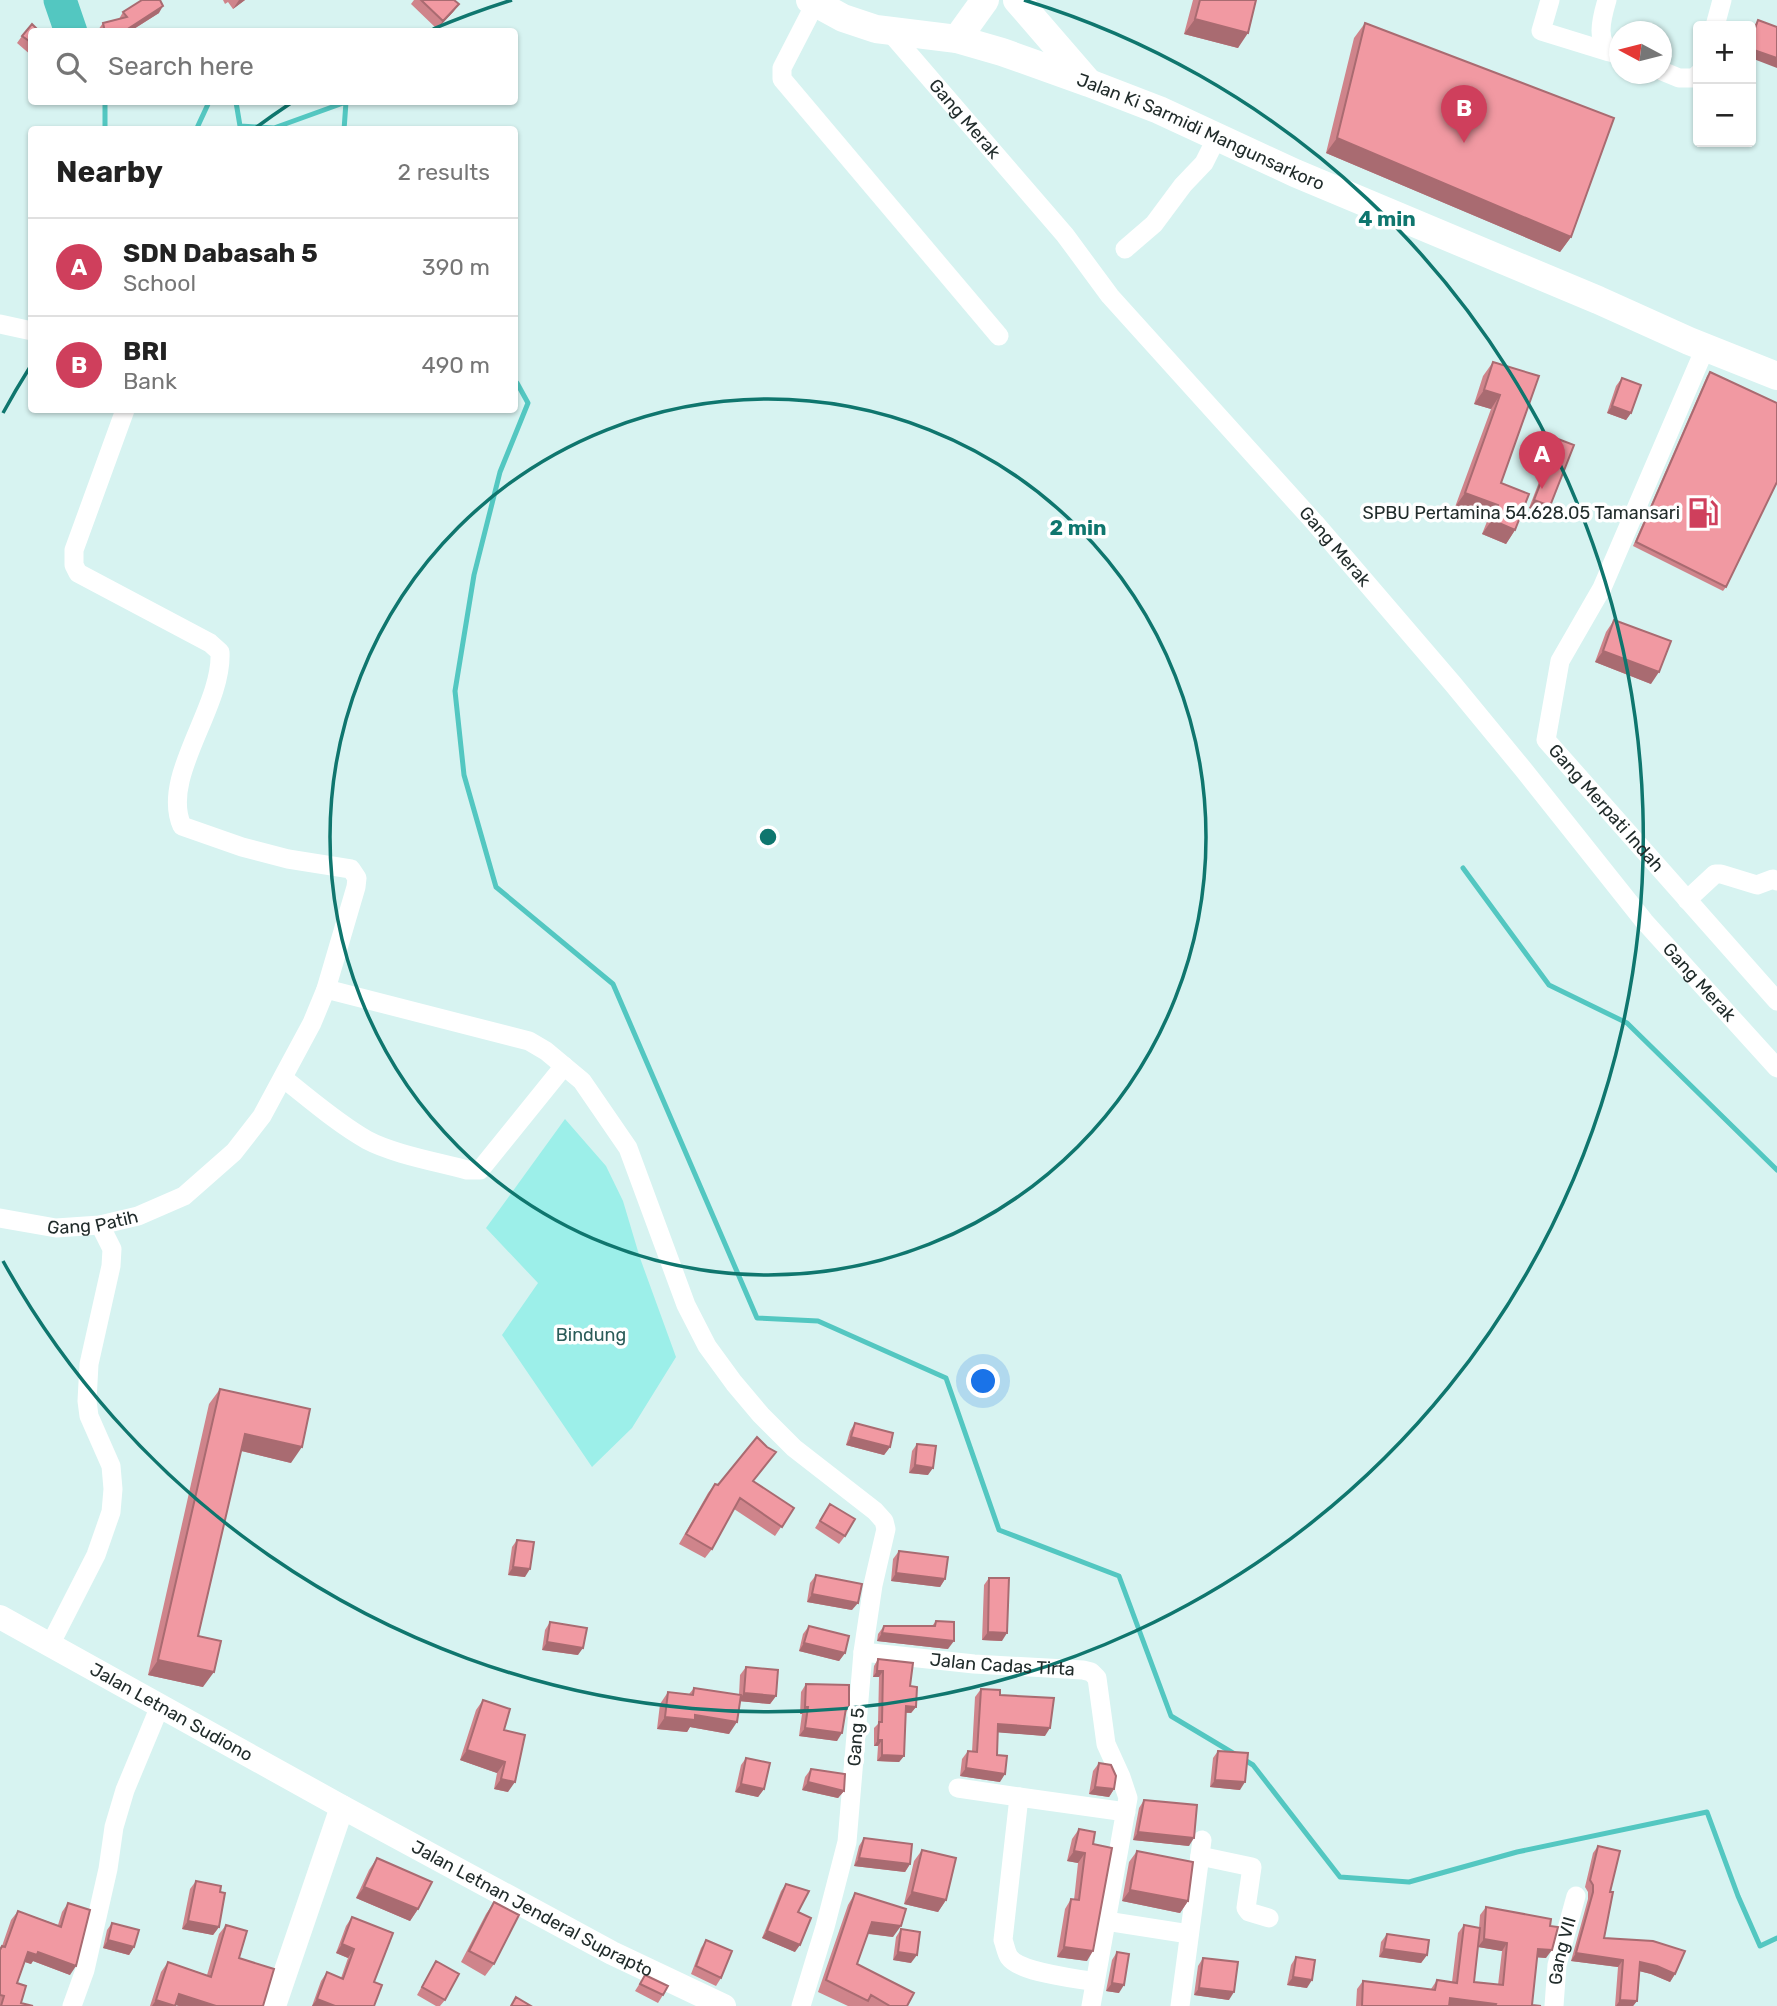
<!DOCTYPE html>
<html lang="en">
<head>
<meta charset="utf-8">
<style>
  :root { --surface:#fff; --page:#f6f6f6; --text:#222; --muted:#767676; --line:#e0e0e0; --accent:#cf3f5c }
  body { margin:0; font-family:Rubik,sans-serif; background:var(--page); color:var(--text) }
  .controls { position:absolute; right:21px; top:21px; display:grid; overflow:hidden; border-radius:7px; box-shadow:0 2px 5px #0004 }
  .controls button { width:63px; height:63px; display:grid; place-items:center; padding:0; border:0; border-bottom:2px solid var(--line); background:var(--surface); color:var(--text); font:35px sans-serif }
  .compass { position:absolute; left:1609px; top:21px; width:63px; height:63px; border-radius:50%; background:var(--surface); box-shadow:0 2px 5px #0004; rotate:277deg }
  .you { position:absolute; left:984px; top:1382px; width:24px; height:24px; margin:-18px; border:5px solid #fff; border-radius:50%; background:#1a73e8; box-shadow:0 0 0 10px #1a73e833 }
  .badge { display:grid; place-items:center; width:46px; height:46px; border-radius:50%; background:var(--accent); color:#fff; font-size:23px; font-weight:700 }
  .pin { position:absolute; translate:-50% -58px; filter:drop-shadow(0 2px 4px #0008) }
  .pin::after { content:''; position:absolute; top:37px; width:24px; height:21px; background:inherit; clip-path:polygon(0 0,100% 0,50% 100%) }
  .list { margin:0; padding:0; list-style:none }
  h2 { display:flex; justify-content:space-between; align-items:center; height:91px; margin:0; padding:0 28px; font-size:30px }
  h2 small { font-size:23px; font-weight:400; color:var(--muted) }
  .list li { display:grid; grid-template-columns:46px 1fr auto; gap:21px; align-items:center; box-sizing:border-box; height:98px; padding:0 28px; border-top:2px solid var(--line) }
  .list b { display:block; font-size:26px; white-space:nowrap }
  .list p { margin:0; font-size:23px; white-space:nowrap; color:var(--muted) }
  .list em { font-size:23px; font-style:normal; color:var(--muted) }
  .icon { flex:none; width:38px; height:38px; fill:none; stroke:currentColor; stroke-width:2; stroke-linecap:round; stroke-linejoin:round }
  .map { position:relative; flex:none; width:1777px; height:2006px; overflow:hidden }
  .search { position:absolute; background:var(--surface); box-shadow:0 2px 5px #0004; left:28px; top:28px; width:490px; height:77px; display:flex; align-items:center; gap:18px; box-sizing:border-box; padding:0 24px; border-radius:7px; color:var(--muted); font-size:26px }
  .panel { position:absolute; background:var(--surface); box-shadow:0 2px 5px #0004; left:28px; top:126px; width:490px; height:287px; border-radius:7px }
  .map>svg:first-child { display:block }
  .green { fill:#9cefe9 }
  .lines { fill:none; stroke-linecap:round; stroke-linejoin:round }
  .stream { stroke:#53c7c1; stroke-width:5 }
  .river { stroke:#53c7c1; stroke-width:33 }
  .minor { stroke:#fff; stroke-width:19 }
  .tertiary { stroke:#fff; stroke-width:24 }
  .secondary { stroke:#fff; stroke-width:28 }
  .wall { fill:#cf848b; fill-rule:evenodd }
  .shaded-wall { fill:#a96b71 }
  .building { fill:#f199a2; stroke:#a96b71; stroke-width:2 }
  .ring { fill:none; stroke:#0f766e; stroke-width:3.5 }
  .labels { text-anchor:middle; stroke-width:7; stroke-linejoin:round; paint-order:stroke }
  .street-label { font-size:18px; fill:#212c2b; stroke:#fff }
  .poi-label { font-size:18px; fill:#212c2b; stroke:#fff; text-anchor:end }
  .park-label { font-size:18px; fill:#2b5c59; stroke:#fff }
  .centre { fill:#0f766e; stroke:#fff; stroke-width:3.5 }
  .ring-label { font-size:21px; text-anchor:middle; font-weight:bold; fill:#0f766e; stroke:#fff; stroke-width:7; stroke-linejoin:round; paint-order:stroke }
</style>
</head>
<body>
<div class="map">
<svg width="1777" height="2006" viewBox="0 0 1777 2006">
  <rect width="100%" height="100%" fill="#d7f3f1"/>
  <path class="green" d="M 565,1119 L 606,1166 L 623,1201 L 640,1258 L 676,1357 L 632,1428 L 592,1467 L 502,1335 L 538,1283 L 486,1228 Z"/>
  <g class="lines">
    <path class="stream" d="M 105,102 L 105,130
      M 236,102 L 240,126 L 274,128 L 346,102 L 344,130
      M 196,130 L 209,102
      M 514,384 L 517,383 L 528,403 L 500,472 L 474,575 L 455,691 L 464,775 L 496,887 L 613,984 L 757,1318 L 818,1321 L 946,1378 L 999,1530 L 1119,1576 L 1171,1716 L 1253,1765 L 1340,1877 L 1409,1882 L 1517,1852 L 1707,1812 L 1738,1896 L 1760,1946 L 1777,1938
      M 1463,868 L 1549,985 L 1627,1023 L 1777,1170"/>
    <path class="river" d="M 60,0 L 71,32"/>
    <g class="minor">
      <path d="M 1550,0 L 1541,31 L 1609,52"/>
      <path d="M 1607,0 C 1602,17 1593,46 1616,54"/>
      <path d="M 815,4 L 782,68 L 782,79 L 999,336"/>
      <path d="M 1715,26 L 1722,0"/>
      <path id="s1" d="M 889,31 L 1065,235 L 1110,296 L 1315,523 L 1453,684 L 1523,769 L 1644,921 L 1777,1068"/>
      <path d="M 1662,71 L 1679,78 L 1695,78 L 1698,74"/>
      <path d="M 1125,249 L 1154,224 L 1183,185 L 1204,163 L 1217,137"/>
      <path d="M 0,324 L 32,331"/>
      <path id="s2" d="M 1703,353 L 1602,588 L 1560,661 L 1546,740 L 1777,1001"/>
      <path d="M 1687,900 L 1715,874 L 1721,874 L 1757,885 L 1773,879 L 1777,881"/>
      <path d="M 326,989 L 529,1041 L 546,1051 L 582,1081 L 628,1148 L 686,1305 L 707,1346 L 734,1383 L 761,1415 L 794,1448 L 875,1511 L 884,1521 L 886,1529 L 873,1585 L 863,1652 L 847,1842 L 825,1927 L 801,2006"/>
      <path d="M 283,1078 C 310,1099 337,1123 367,1140 C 393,1154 438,1162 467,1170 L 480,1170 L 564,1066"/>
      <path id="s3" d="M 0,1218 L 56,1228 L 100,1225 L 138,1216 L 184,1196 L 234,1152 L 262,1116 L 312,1023 L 326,989 L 356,887 L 357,878 L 351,869 L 288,859 L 242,847 L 182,826 C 160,776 223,707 220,652 L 210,643 L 78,573 L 74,565 L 74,550 L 125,410"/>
      <path d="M 50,1645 L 96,1555 L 111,1512 L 113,1489 L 111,1466 L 89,1416 L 87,1401 L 89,1364 L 111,1266 L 112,1249 L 100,1225"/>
      <path id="s4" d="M 863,1652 L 974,1664 L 1083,1670 L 1091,1672 L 1097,1678 L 1106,1744 L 1121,1777 L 1128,1798 L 1091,2006"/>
      <path d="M 958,1788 L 1019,1797"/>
      <path d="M 1200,1856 L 1252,1867 L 1246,1908 L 1249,1912 L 1269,1918"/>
      <path d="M 1106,1921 L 1189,1934"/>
      <path d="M 1095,1982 C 1075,1978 1020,1973 1009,1957 C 1006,1952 1005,1945 1003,1940 L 1019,1797 L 1126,1812"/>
      <path d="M 72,2006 L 85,1970 L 108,1869 L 114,1827 L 125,1790 L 160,1706"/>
      <path d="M 1180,2006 L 1202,1840"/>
      <path id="s5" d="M 1554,2006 L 1557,1965 L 1576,1896"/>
    </g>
    <g class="tertiary">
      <path id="s6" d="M 0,1617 L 342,1807 L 612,1953 L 724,2006"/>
      <path d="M 274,2006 L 342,1807"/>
    </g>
    <g class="secondary">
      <path id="s7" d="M 810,0 L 843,18 L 876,29 L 957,39 L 1002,52 L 1089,83 L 1159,110 L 1295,173 L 1598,300 L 1689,341 L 1777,376"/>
      <path d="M 1017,0 L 1087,81"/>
      <path d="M 957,39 L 985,0"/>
    </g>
  </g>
  <path class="wall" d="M 223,0 L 245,0 L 233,9 L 228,2 L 225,4 Z
    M 414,0 L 454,0 L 459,4 L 453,12 L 437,29 L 411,4 Z
    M 1193,0 L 1256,0 L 1238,48 L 1184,34 Z
    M 123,12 L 159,13 L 129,32 L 99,32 L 98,30 L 103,23 L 119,19 Z
    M 1758,20 L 1751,58 L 1751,33 L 1753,28 Z
    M 1365,23 L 1571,237 L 1560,252 L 1326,153 L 1354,38 Z
    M 32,32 L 32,56 L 17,43 L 22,36 Z
    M 1493,362 L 1539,376 L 1501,483 L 1515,530 L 1506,544 L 1482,534 L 1488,519 L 1455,507 L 1491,409 L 1474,404 L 1483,376 Z
    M 1710,372 L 1726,587 L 1723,591 L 1633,546 L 1707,376 Z
    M 1622,378 L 1631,413 L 1626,420 L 1607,413 L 1616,386 Z
    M 1558,439 L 1545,514 L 1529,508 L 1553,446 Z
    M 1614,620 L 1651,684 L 1595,662 L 1606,632 Z
    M 220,1389 L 291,1463 L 241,1451 L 198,1636 L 203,1687 L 148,1675 L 209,1404 Z
    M 855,1423 L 890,1447 L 884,1455 L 846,1445 L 850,1431 Z
    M 917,1444 L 928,1475 L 909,1473 L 912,1451 Z
    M 767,1447 L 776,1452 L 753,1481 L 794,1508 L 775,1536 L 734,1509 L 712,1549 L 705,1558 L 679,1544 L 708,1493 L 715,1484 L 718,1485 Z
    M 830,1504 L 845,1536 L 839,1544 L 815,1528 Z
    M 517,1540 L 525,1577 L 508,1575 L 512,1547 Z
    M 899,1551 L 945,1579 L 940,1587 L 891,1581 L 893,1559 Z
    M 816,1575 L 852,1610 L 807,1602 L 810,1583 Z
    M 989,1578 L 1002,1641 L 982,1640 L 984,1585 Z
    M 936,1621 L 948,1649 L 877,1641 L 878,1634 L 884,1626 L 932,1626 Z
    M 550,1622 L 578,1655 L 542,1650 L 545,1630 Z
    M 809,1626 L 845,1653 L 839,1661 L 799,1651 L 803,1634 Z
    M 878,1659 L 910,1686 L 916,1707 L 911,1713 L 906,1713 L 904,1756 L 899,1762 L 877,1761 L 878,1746 L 874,1746 L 874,1728 L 878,1724 L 879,1677 L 873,1677 L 874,1666 Z
    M 746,1667 L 776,1696 L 770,1704 L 740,1701 L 729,1734 L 690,1727 L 687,1732 L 657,1729 L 660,1704 L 668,1692 L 689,1694 L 694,1688 L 739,1695 L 740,1675 Z
    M 806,1684 L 849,1708 L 845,1713 L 837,1741 L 799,1736 L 802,1714 L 800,1714 L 801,1692 Z
    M 981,1689 L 1000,1695 L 1045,1736 L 998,1732 L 997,1755 L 1000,1782 L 960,1776 L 962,1759 L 968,1751 L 972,1752 L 975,1697 Z
    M 483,1700 L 504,1730 L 508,1792 L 494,1789 L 497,1773 L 460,1760 L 476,1710 Z
    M 1218,1751 L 1240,1790 L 1210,1787 L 1213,1758 Z
    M 746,1758 L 764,1789 L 758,1797 L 735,1792 L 741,1765 Z
    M 1099,1763 L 1114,1789 L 1109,1797 L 1089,1794 L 1093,1771 Z
    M 811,1769 L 844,1791 L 838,1798 L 802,1790 L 805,1777 Z
    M 1144,1800 L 1189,1846 L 1133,1840 L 1139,1808 Z
    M 1079,1829 L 1093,1844 L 1087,1961 L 1057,1957 L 1065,1909 L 1071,1899 L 1074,1900 L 1078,1863 L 1067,1861 L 1072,1839 Z
    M 864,1838 L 910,1864 L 905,1872 L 854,1866 L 859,1846 Z
    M 1598,1846 L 1610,1892 L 1604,1938 L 1675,1974 L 1670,1982 L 1651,1974 L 1639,1971 L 1637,2001 L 1633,2006 L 1615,2006 L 1618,1967 L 1571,1961 L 1588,1899 L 1588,1892 L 1585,1887 L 1593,1853 Z
    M 922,1850 L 946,1900 L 938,1912 L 904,1904 L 914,1861 Z
    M 1137,1851 L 1188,1901 L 1180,1913 L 1122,1901 L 1129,1862 Z
    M 377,1858 L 418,1909 L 410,1921 L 356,1898 L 369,1870 Z
    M 196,1881 L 220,1892 L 219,1927 L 213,1935 L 182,1929 L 190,1889 Z
    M 786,1884 L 798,1912 L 795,1952 L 762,1938 L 781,1891 Z
    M 855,1893 L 893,1937 L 868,1934 L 857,1964 L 907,2006 L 848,2006 L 818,1992 L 848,1905 Z
    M 494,1902 L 494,1964 L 485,1976 L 461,1962 L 486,1914 Z
    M 68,1903 L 70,1975 L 33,1961 L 31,1964 L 25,1962 L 17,1983 L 21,2003 L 33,2006 L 0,2006 L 0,1948 L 2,1946 L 11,1920 L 18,1911 L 58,1925 L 62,1912 Z
    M 1486,1907 L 1546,1958 L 1537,1957 L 1532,2005 L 1541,2006 L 1356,2006 L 1357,1989 L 1363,1981 L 1431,1989 L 1437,1980 L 1452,1982 L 1458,1933 L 1464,1925 L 1479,1928 L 1480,1915 ZM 1478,1947 L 1502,1951 L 1498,1985 L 1474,1982 Z
    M 352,1917 L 374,1982 L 374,2006 L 312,2006 L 321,1981 L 327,1972 L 341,1978 L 348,1958 L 336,1953 L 346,1926 Z
    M 112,1923 L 134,1947 L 129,1955 L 103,1948 L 107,1930 Z
    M 226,1925 L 239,1958 L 263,2006 L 179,2006 L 176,2005 L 175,2006 L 150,2006 L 161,1972 L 168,1962 L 207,1975 L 219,1934 Z
    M 901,1929 L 911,1963 L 893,1960 L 896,1937 Z
    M 1387,1934 L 1427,1955 L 1421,1963 L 1379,1957 L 1381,1942 Z
    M 706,1940 L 721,1978 L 716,1986 L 691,1974 L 701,1948 Z
    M 1117,1952 L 1119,1993 L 1106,1991 L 1112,1960 Z
    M 1296,1957 L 1307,1988 L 1287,1985 L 1291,1965 Z
    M 1203,1958 L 1229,2000 L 1194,1995 L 1198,1966 Z
    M 436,1961 L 445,2000 L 440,2006 L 436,2006 L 417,1995 Z
    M 645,1975 L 663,1995 L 658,2003 L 635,1991 Z"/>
  <path class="shaded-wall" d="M 239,0 L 245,0 L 233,9 Z
    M 459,4 L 453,12 L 437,29 L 443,21 Z
    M 163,6 L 159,13 L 129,32 L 123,32 Z
    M 1195,19 L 1248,33 L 1238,48 L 1184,34 Z
    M 1751,49 L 1777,58 L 1777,68 L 1751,58 Z
    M 1337,138 L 1571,237 L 1560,252 L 1326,153 Z
    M 1484,390 L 1500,395 L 1491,409 L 1474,404 Z
    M 1612,406 L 1631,413 L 1626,420 L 1607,413 Z
    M 1465,493 L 1498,505 L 1488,519 L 1455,507 Z
    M 1534,500 L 1550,506 L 1545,514 L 1529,508 Z
    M 1492,520 L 1515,530 L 1506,544 L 1482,534 Z
    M 1603,651 L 1659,672 L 1651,684 L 1595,662 Z
    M 245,1434 L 302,1447 L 291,1463 L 234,1449 Z
    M 851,1437 L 890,1447 L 884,1455 L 846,1445 Z
    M 915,1465 L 933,1468 L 928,1475 L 909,1473 Z
    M 513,1567 L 530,1569 L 525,1577 L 508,1575 Z
    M 896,1573 L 945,1579 L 940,1587 L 891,1581 Z
    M 812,1594 L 858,1603 L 852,1610 L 807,1602 Z
    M 988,1632 L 1007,1633 L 1002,1641 L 982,1640 Z
    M 882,1633 L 954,1641 L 948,1649 L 877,1641 Z
    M 547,1642 L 583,1648 L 578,1655 L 542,1650 Z
    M 804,1643 L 845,1653 L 839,1661 L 799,1651 Z
    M 158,1660 L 214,1672 L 203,1687 L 148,1675 Z
    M 877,1671 L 883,1671 L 879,1677 L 873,1677 Z
    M 744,1693 L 776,1696 L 770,1704 L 738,1701 Z
    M 906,1706 L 916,1707 L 911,1713 L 902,1712 Z
    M 805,1707 L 808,1707 L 802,1714 L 800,1714 Z
    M 695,1715 L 737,1722 L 729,1734 L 690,1727 L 687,1732 L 657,1729 L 665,1717 Z
    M 998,1724 L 1050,1728 L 1045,1736 L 993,1732 Z
    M 805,1728 L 842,1733 L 837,1741 L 799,1736 Z
    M 878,1740 L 882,1740 L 878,1746 L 874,1746 Z
    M 467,1750 L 505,1762 L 497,1773 L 460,1760 Z
    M 882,1755 L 904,1756 L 899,1762 L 877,1761 Z
    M 966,1768 L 1005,1774 L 1000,1782 L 960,1776 Z
    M 501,1779 L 515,1782 L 508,1792 L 494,1789 Z
    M 1215,1780 L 1245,1782 L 1240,1790 L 1210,1787 Z
    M 808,1782 L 844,1791 L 838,1798 L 802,1790 Z
    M 741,1784 L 764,1789 L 758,1797 L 735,1792 Z
    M 1095,1787 L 1114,1789 L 1109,1797 L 1089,1794 Z
    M 1138,1832 L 1194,1838 L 1189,1846 L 1133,1840 Z
    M 1074,1851 L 1085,1853 L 1078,1863 L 1067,1861 Z
    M 859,1858 L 910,1864 L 905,1872 L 854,1866 Z
    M 364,1887 L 418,1909 L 410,1921 L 356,1898 Z
    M 1130,1890 L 1188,1901 L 1180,1913 L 1122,1901 Z
    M 912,1892 L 946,1900 L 938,1912 L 904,1904 Z
    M 188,1921 L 219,1927 L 213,1935 L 182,1929 Z
    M 872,1922 L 901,1926 L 893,1937 L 864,1933 Z
    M 767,1931 L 800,1945 L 795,1952 L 762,1938 Z
    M 1484,1939 L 1507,1943 L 1502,1951 L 1478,1947 Z
    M 108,1940 L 134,1947 L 129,1955 L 103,1948 Z
    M 342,1944 L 354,1949 L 348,1958 L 336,1953 Z
    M 1064,1947 L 1093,1951 L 1087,1961 L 1057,1957 Z
    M 1384,1949 L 1427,1955 L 1421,1963 L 1379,1957 Z
    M 1538,1949 L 1552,1950 L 1546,1958 L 1532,1957 Z
    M 28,1952 L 38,1952 L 76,1966 L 70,1975 L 33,1961 L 31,1964 L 22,1961 Z
    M 898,1952 L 917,1955 L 911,1963 L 893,1960 Z
    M 1576,1953 L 1623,1960 L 1618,1967 L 1571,1961 Z
    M 1640,1962 L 1657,1966 L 1675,1974 L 1670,1982 L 1651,1974 L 1635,1970 Z
    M 1293,1977 L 1312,1980 L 1307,1988 L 1287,1985 Z
    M 1112,1983 L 1124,1985 L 1119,1993 L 1106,1991 Z
    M 1199,1988 L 1234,1992 L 1229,2000 L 1194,1995 Z
    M 179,1994 L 216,2006 L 179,2006 L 172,2004 Z
    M 1450,1998 L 1496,2004 L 1494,2006 L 1445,2006 Z
    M 317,1999 L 335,2006 L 312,2006 Z
    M 156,2000 L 173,2006 L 152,2006 Z
    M 1620,2000 L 1637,2001 L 1633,2006 L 1616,2006 Z"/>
  <path class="building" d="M 142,0 L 160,0 L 163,6 L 123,32 L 105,32 L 103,23 L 127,17 L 123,12 Z
    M 421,0 L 454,0 L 459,4 L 443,21 Z
    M 1200,0 L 1256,0 L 1248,33 L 1195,19 Z
    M 1758,20 L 1777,27 L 1777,58 L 1751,49 L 1751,40 Z
    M 1365,23 L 1614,118 L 1571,237 L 1337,138 Z
    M 32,24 L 40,32 L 32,32 L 32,43 L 22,36 Z
    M 1493,362 L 1539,376 L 1501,483 L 1529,494 L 1515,530 L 1492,520 L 1498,505 L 1465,493 L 1500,395 L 1484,390 Z
    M 1710,372 L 1777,403 L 1777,482 L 1726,587 L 1636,542 Z
    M 1622,378 L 1641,385 L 1631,413 L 1612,406 Z
    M 1558,439 L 1574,445 L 1550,506 L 1534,500 Z
    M 1614,620 L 1671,641 L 1659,672 L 1603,651 Z
    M 220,1389 L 310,1409 L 302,1447 L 245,1434 L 198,1636 L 221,1641 L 214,1672 L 158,1660 Z
    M 855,1423 L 893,1433 L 890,1447 L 851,1437 Z
    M 757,1437 L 767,1447 L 776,1452 L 753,1481 L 794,1508 L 782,1527 L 740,1498 L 712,1549 L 686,1534 L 715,1484 L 718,1485 Z
    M 917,1444 L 936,1446 L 933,1468 L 915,1465 Z
    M 830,1504 L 855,1519 L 845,1536 L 820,1521 Z
    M 517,1540 L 534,1542 L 530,1569 L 513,1567 Z
    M 899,1551 L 948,1557 L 945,1579 L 896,1573 Z
    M 816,1575 L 862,1584 L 858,1603 L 812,1594 Z
    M 989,1578 L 1009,1578 L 1007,1633 L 988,1632 Z
    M 936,1621 L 954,1622 L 954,1641 L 882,1633 L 884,1626 L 935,1626 Z
    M 550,1622 L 587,1628 L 583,1648 L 547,1642 Z
    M 809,1626 L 849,1636 L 845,1653 L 804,1643 Z
    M 878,1659 L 913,1663 L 910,1686 L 917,1687 L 916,1707 L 906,1706 L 904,1756 L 882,1755 L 882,1740 L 878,1740 L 879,1722 L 882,1722 L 883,1671 L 877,1671 Z
    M 746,1667 L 778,1670 L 776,1696 L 744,1693 Z
    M 806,1684 L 849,1685 L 849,1708 L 846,1708 L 842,1733 L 805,1728 L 808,1707 L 805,1707 Z
    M 694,1688 L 741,1695 L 737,1722 L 695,1715 L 695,1720 L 665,1717 L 668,1692 L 693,1695 Z
    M 981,1689 L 1000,1690 L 1000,1695 L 1054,1698 L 1050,1728 L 998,1724 L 997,1755 L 1007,1756 L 1005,1774 L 966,1768 L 968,1751 L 977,1752 Z
    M 483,1700 L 510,1709 L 504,1730 L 525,1735 L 515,1782 L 501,1779 L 505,1762 L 467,1750 Z
    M 1218,1751 L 1248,1753 L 1245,1782 L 1215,1780 Z
    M 746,1758 L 770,1763 L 764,1789 L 741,1784 Z
    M 1099,1763 L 1111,1765 L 1116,1776 L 1114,1789 L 1095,1787 Z
    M 811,1769 L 845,1774 L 844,1791 L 808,1782 Z
    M 1144,1800 L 1197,1805 L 1194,1838 L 1138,1832 Z
    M 1079,1829 L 1095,1832 L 1093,1844 L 1112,1848 L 1093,1951 L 1064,1947 L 1071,1899 L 1079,1900 L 1085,1853 L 1074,1851 Z
    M 864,1838 L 912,1844 L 910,1864 L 859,1858 Z
    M 1598,1846 L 1620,1851 L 1610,1892 L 1613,1892 L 1604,1938 L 1653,1941 L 1685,1951 L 1675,1974 L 1657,1966 L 1640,1962 L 1637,2001 L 1620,2000 L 1623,1960 L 1576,1953 L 1593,1892 L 1593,1885 L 1590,1880 Z
    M 922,1850 L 956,1858 L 946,1900 L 912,1892 Z
    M 1137,1851 L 1193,1862 L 1188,1901 L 1130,1890 Z
    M 377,1858 L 432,1882 L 418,1909 L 364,1887 Z
    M 196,1881 L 221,1886 L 220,1892 L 225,1893 L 219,1927 L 188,1921 Z
    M 786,1884 L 809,1891 L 798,1912 L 811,1918 L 800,1945 L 767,1931 Z
    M 855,1893 L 906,1909 L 901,1926 L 872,1922 L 857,1964 L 914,1993 L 907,2006 L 890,2006 L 871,1995 L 868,2001 L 826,1980 Z
    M 494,1902 L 519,1915 L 494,1964 L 469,1951 Z
    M 68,1903 L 90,1910 L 76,1966 L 38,1952 L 37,1955 L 28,1952 L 17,1983 L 26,1986 L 21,2003 L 33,2006 L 1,2006 L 4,1996 L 0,1995 L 0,1950 L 2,1946 L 5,1947 L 18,1911 L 61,1927 Z
    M 1486,1907 L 1551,1919 L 1550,1926 L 1558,1927 L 1552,1950 L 1538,1949 L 1532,2005 L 1541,2006 L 1495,2006 L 1496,2004 L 1450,1998 L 1449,2006 L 1362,2006 L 1363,1981 L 1435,1990 L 1437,1980 L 1457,1983 L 1464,1925 L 1480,1928 L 1474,1982 L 1503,1985 L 1507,1943 L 1484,1939 Z
    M 352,1917 L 393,1933 L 374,1982 L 382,1985 L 374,2006 L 335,2006 L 317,1999 L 327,1972 L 343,1979 L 354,1949 L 342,1944 Z
    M 112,1923 L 139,1930 L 134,1947 L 108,1940 Z
    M 226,1925 L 247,1931 L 239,1958 L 274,1969 L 263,2006 L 216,2006 L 179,1994 L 175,2006 L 156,2000 L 168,1962 L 211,1977 Z
    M 901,1929 L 920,1932 L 917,1955 L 898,1952 Z
    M 1387,1934 L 1429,1940 L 1427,1955 L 1384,1949 Z
    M 706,1940 L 732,1951 L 721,1978 L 696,1966 Z
    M 1117,1952 L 1129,1954 L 1124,1985 L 1112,1983 Z
    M 1296,1957 L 1315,1960 L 1312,1980 L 1293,1977 Z
    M 1203,1958 L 1238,1962 L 1234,1992 L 1199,1988 Z
    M 436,1961 L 459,1974 L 445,2000 L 422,1987 Z
    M 645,1975 L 668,1986 L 663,1995 L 640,1984 Z
    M 516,1997 L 531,2006 L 511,2006 Z"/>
  <g class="ring">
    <circle cx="768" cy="837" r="438"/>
    <path d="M3 413A875 875 0 0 1 30 367M254 129A875 875 0 0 1 291 103M433 29A875 875 0 0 1 512 0M1024 0A875 875 0 1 1 3 1261"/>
  </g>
  <defs>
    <symbol id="fuel-bare" viewBox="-9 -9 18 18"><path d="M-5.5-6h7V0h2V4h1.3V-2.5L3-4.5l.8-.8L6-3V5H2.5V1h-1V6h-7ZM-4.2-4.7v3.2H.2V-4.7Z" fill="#cf3f5c" stroke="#fff" stroke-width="2.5" paint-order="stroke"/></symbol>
  </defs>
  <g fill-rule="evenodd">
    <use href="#fuel-bare" x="1681" y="491" width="44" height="44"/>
  </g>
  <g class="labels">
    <g class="street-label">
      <text dy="6" stroke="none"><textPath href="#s1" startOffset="116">Gang Merak</textPath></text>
      <text dy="6" stroke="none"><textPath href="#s7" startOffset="415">Jalan Ki Sarmidi Mangunsarkoro</textPath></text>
      <text dy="6" stroke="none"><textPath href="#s1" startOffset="682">Gang Merak</textPath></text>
      <text dy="6" stroke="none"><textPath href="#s2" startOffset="511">Gang Merpati Indah</textPath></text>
      <text dy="6" stroke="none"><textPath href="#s1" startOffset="1250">Gang Merak</textPath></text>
      <text dy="6" stroke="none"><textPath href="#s3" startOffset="94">Gang Patih</textPath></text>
      <text dy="6" stroke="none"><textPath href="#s4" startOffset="140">Jalan Cadas Tirta</textPath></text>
      <text dy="6" stroke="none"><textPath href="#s6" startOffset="196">Jalan Letnan Sudiono</textPath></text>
      <text transform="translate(856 1737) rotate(-86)" y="6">Gang 5</text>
      <text dy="6" stroke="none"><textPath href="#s6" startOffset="607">Jalan Letnan Jenderal Suprapto</textPath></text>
      <text dy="6" stroke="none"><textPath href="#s5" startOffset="56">Gang VII</textPath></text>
    </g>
    <g class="poi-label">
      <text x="1680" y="519">SPBU Pertamina 54.628.05 Tamansari</text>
    </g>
    <g class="park-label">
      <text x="591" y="1341">Bindung</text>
    </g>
  </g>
  <circle cx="768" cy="837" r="10" class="centre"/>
  <g class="ring-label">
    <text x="1387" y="226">4 min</text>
    <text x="1078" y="535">2 min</text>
  </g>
</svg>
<div class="controls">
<button>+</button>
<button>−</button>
</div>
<svg class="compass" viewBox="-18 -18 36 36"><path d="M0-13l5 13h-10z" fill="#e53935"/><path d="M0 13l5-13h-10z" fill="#767676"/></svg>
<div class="you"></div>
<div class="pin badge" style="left:1542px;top:489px">A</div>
<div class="pin badge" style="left:1464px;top:143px">B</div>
<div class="search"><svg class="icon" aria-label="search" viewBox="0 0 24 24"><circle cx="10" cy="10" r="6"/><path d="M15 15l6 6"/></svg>Search here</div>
<section class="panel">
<h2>Nearby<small>2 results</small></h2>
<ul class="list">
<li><span class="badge">A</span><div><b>SDN Dabasah 5</b><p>School</p></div><em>390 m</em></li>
<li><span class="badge">B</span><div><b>BRI</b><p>Bank</p></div><em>490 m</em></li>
</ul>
</section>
</div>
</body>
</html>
